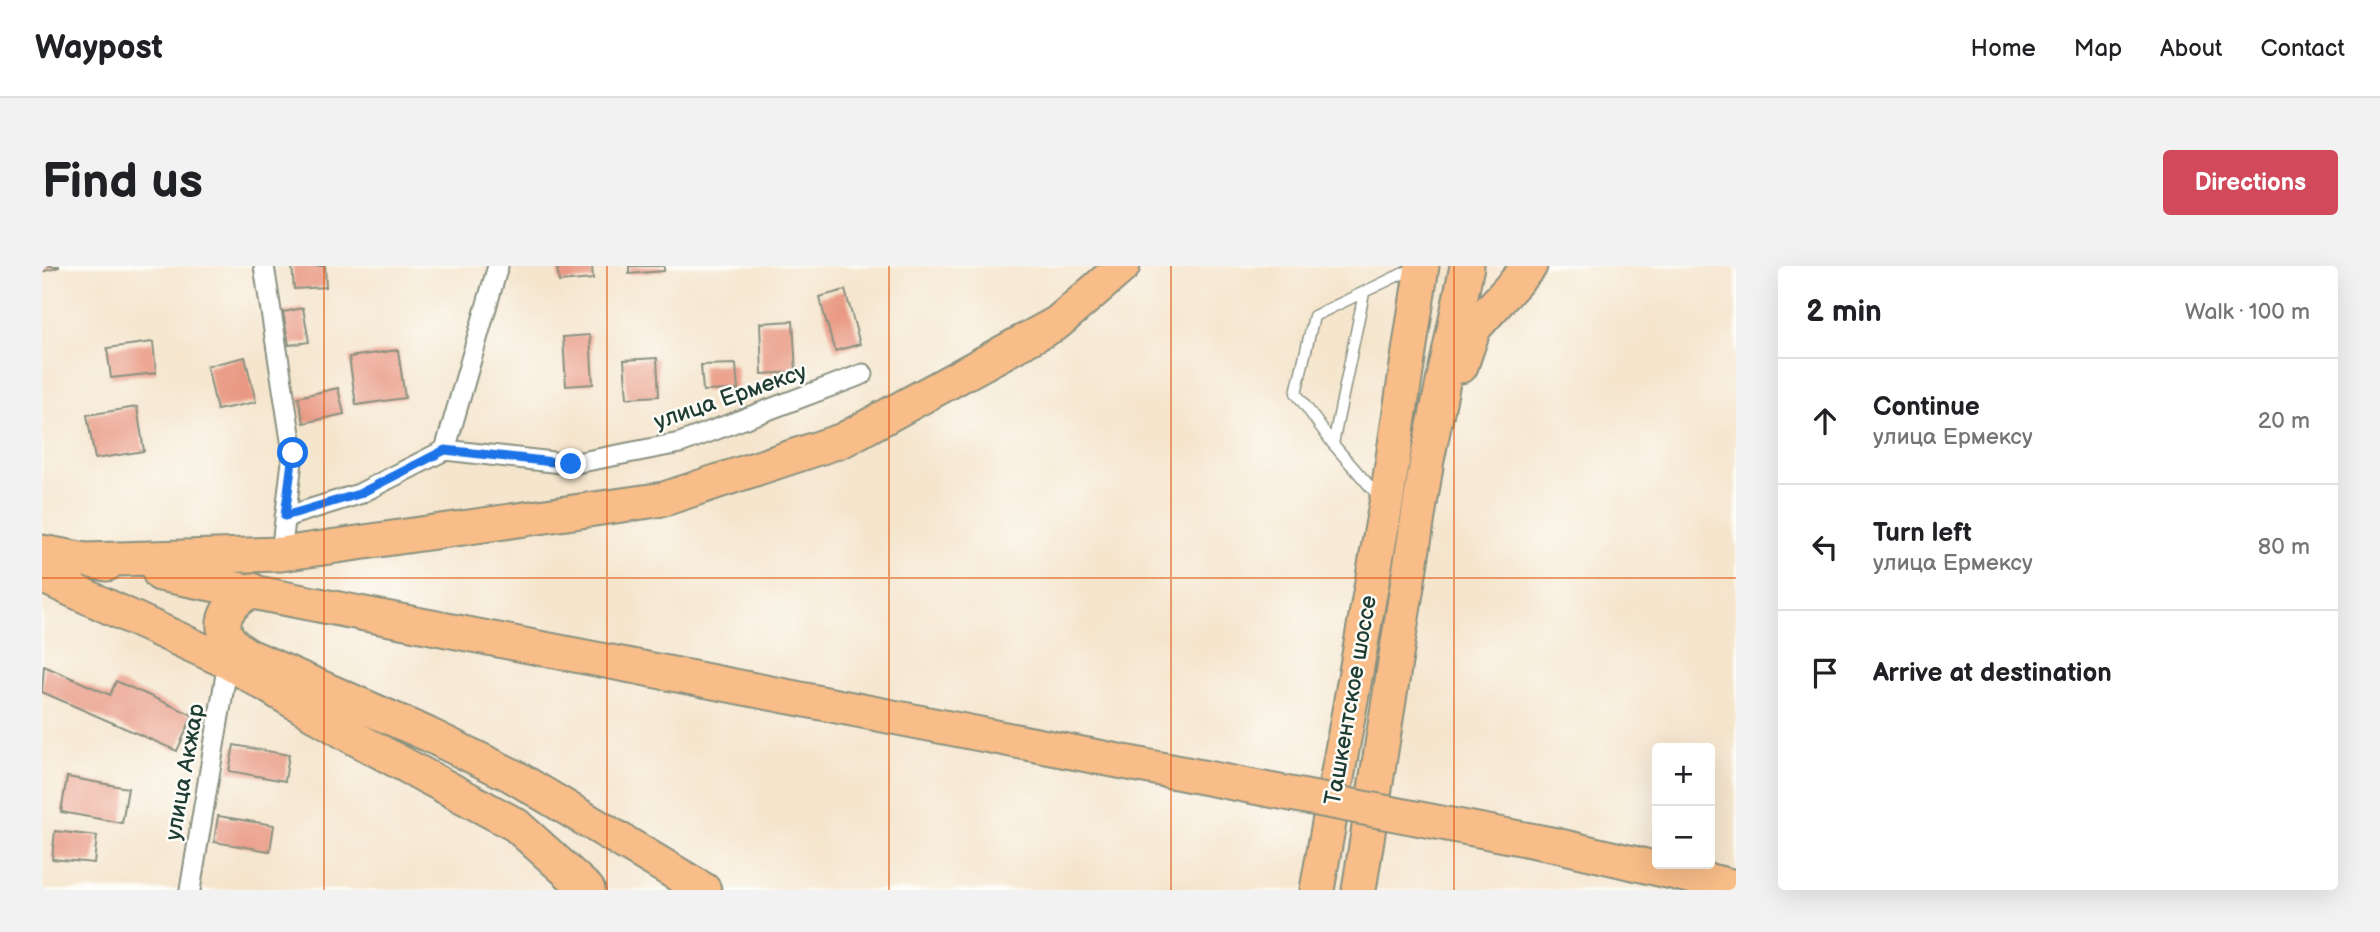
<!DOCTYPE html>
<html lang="en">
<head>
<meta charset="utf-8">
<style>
  :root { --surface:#fff; --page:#f2f2f2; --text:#202124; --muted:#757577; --line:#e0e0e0; --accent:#d1495b }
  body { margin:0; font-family:"Balsamiq Sans",sans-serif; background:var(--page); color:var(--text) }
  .controls { position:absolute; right:21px; bottom:21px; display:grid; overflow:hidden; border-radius:7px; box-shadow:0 7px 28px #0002 }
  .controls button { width:63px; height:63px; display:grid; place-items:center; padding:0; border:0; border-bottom:2px solid var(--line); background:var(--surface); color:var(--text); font:35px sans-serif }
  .stop { position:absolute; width:21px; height:21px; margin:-16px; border:5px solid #1a73e8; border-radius:50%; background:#fff }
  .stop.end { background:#1a73e8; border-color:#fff; box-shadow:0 2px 7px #0008 }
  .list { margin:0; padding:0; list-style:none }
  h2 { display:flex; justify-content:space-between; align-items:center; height:91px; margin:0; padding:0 28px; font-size:30px }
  h2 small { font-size:23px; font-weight:400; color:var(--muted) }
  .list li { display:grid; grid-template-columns:46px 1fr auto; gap:21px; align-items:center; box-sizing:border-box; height:126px; padding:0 28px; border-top:2px solid var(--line) }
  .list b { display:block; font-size:26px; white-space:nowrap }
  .list p { margin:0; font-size:23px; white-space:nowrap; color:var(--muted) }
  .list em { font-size:23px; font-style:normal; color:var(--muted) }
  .icon { flex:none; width:38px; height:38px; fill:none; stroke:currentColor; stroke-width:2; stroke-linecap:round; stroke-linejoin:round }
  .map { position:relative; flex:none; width:1694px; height:624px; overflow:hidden; border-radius:7px }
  header { display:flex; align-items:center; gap:42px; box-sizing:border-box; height:98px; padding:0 35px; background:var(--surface); border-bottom:2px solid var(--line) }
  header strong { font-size:33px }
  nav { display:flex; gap:38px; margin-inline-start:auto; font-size:24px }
  .intro { display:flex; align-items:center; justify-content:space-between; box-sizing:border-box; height:168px; padding:0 42px }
  h1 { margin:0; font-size:49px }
  .button { padding:18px 32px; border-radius:7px; background:var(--accent); color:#fff; font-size:24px; font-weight:700 }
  main { display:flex; gap:42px; padding:0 42px }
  aside { flex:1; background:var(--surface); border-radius:7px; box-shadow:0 7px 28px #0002 }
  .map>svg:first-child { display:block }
  .building { fill:#e99983 }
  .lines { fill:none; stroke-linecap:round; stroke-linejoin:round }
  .service-casing { stroke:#8a9180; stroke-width:13 }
  .minor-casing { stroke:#8a9180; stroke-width:23 }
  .trunk-casing { stroke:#8a9180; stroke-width:37 }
  .service { stroke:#fff; stroke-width:10 }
  .minor { stroke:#fff; stroke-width:19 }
  .trunk { stroke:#f8bd88; stroke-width:33 }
  .trunk-bridge-casing { stroke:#8a9180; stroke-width:37; stroke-linecap:butt }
  .trunk-bridge { stroke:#f8bd88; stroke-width:33 }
  .route { stroke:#1a73e8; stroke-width:9 }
  .grid { fill:none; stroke:#de580e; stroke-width:2; stroke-opacity:0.55 }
  .labels { text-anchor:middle; stroke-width:5; stroke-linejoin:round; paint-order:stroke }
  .street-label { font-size:23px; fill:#1f3d34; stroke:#fdfcf7 }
</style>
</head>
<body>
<header>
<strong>Waypost</strong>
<nav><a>Home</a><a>Map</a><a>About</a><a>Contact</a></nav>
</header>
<div class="intro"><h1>Find us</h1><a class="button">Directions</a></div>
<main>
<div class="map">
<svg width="1694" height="624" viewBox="0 0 1694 624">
  <rect width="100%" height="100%" fill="#fdfcf7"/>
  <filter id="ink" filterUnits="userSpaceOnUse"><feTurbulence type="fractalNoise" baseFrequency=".0143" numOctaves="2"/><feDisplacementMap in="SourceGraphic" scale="14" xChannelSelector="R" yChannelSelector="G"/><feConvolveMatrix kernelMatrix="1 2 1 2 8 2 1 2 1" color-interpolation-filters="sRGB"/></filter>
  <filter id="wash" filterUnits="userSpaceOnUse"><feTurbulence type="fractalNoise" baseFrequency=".00686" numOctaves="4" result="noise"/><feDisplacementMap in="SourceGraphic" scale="28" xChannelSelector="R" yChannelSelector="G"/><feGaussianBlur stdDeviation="1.57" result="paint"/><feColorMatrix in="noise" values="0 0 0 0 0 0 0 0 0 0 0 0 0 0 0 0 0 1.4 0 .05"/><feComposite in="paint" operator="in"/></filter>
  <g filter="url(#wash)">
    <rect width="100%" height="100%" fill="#f5e5cd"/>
    <g id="blocks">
      <path class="building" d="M 0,0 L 17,0 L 17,1 L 0,6 Z
        M 250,0 L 283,0 L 284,21 L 252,23 Z
        M 515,0 L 550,0 L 551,13 L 517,16 Z
        M 587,0 L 622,0 L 622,5 L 587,8 Z
        M 803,24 L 818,78 L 793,85 L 777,31 Z
        M 261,42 L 267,76 L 247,79 L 241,46 Z
        M 751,55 L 754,106 L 720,108 L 718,57 Z
        M 548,69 L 551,118 L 524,120 L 521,71 Z
        M 111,76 L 114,107 L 69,112 L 65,82 Z
        M 356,84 L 363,132 L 314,139 L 307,91 Z
        M 203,91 L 214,136 L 175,144 L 165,100 Z
        M 615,92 L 617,130 L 585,132 L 582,94 Z
        M 694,98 L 696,124 L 661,125 L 659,99 Z
        M 296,122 L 302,148 L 262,157 L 256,131 Z
        M 95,141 L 102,185 L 53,193 L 45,149 Z
        M 2,400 L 68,429 L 74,415 L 151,449 L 135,485 L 0,426 Z
        M 192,479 L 247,489 L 243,515 L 187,505 Z
        M 25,511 L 86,522 L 80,557 L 19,546 Z
        M 176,550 L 232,559 L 228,585 L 172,576 Z
        M 13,565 L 55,570 L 52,597 L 10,593 Z"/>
    </g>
  </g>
  <g filter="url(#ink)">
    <use href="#blocks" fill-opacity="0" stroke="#8a9180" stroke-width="2"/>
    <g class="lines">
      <defs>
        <path id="service" d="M 1291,178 L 1322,27
          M 1338,232 L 1291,178 L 1254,127 L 1272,50 L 1372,2"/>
        <path id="minor" d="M 222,0 L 251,187 L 239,288
          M 403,184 L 529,198 L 638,177 L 821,108
          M 243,251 L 317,228 L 403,184 L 456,0
          M 148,624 L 186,396"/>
        <path id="trunk" d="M 1419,100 L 1432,62 L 1488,0
          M 0,286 L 65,298
          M 44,294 L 239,288 L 622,233 L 801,174 L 1015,57 L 1081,0
          M 118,308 L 1061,492
          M 0,310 L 186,396 L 309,470 L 474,559 L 546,624
          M 210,324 C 177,344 170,367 205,389 L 385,468 L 471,510 L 662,624
          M 1514,579 L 1694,621
          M 1275,624 L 1344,238 L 1380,0
          M 1317,624 L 1385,194 L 1425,0"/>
      </defs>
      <use href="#service" class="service-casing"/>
      <use href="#minor" class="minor-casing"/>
      <use href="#trunk" class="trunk-casing"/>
      <use href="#service" class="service"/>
      <use href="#minor" class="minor"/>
      <use href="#trunk" class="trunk"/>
      <defs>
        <path id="trunk-bridge" d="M 1061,492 L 1514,579"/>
      </defs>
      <use href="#trunk-bridge" class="trunk-bridge-casing"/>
      <use href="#trunk-bridge" class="trunk-bridge"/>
    </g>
  </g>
  <g class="lines" filter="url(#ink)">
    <path class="route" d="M 251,187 L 243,250 L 317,228 L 403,184 L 529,198"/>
  </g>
  <path class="grid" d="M 282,0 L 282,624M 565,0 L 565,624M 847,0 L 847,624M 1129,0 L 1129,624M 1412,0 L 1412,624M 0,312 L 1694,312"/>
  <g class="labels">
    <g class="street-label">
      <text transform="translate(688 130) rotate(-19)" y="8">улица Ермексу</text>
      <text transform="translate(1308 434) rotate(-80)" y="8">Ташкентское шоссе</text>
      <text transform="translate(142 506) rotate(-80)" y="8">улица Акжар</text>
    </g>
  </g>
</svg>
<div class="controls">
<button>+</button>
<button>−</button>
</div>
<div class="stop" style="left:251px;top:187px"></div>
<div class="stop end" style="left:529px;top:198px"></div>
</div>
<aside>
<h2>2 min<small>Walk · 100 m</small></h2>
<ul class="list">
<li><svg class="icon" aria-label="ahead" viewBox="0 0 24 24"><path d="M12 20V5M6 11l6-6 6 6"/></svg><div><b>Continue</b><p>улица Ермексу</p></div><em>20 m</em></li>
<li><svg class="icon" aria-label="left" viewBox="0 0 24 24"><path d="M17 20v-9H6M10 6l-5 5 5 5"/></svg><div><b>Turn left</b><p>улица Ермексу</p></div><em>80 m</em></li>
<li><svg class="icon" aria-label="arrive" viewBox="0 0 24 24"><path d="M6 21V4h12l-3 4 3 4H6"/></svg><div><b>Arrive at destination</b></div></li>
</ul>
</aside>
</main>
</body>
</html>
